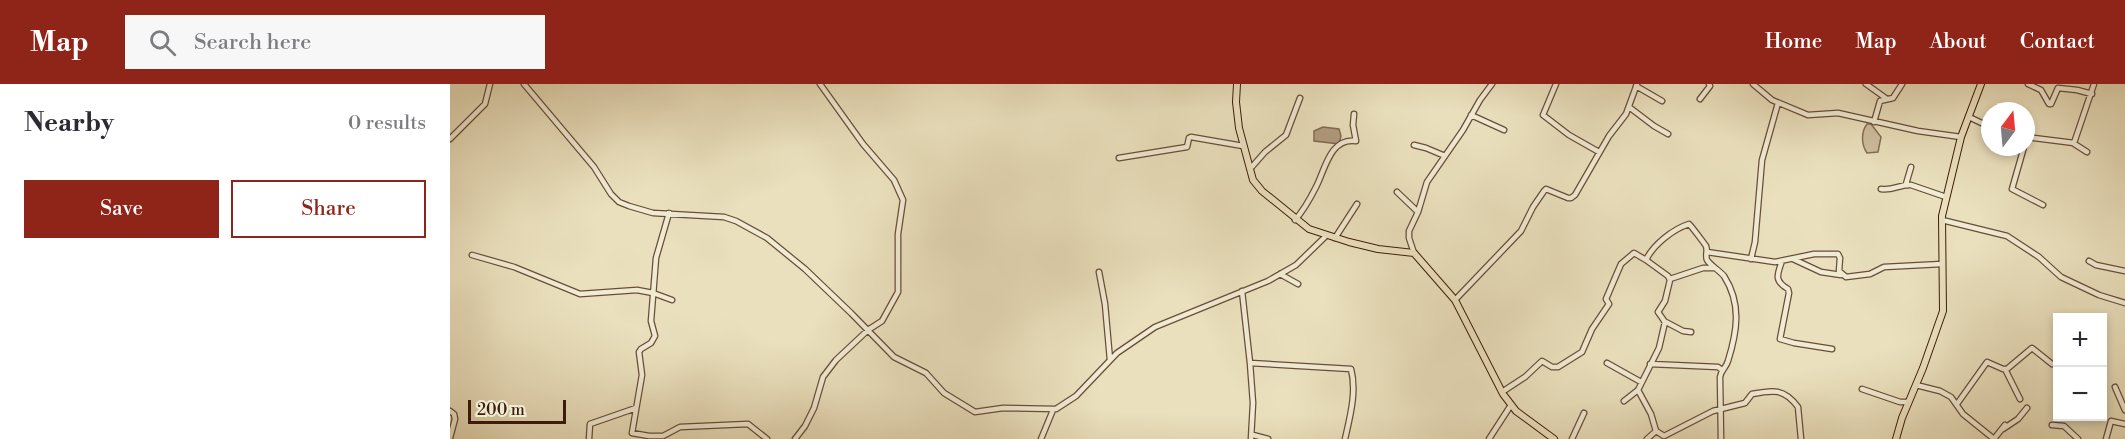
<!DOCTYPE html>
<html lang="en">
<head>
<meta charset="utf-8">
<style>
  :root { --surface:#fff; --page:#f7f7f7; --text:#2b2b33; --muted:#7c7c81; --line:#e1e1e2; --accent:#8f2418 }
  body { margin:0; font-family:"Libre Bodoni",serif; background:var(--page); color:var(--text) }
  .controls { position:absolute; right:18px; bottom:18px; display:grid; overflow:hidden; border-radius:0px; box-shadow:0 3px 9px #0003 }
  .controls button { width:54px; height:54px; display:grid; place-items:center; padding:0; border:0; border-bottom:2px solid var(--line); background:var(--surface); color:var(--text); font:30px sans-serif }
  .compass { position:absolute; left:1531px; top:18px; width:54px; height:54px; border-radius:50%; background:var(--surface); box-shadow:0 3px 9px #0003; rotate:16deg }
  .scale { position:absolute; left:18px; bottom:15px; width:98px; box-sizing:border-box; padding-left:6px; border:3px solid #3e1c0b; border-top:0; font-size:16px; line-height:21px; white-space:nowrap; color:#3e1c0b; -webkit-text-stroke:4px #f1ebd4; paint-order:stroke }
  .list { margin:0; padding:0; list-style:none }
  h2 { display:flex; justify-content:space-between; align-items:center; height:78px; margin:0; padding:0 24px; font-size:26px }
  h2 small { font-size:20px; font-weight:400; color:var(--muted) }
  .actions { display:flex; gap:12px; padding:18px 24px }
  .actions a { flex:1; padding:14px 0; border:2px solid var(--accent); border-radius:0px; text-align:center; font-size:21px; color:var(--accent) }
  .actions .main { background:var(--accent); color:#fff }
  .icon { flex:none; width:33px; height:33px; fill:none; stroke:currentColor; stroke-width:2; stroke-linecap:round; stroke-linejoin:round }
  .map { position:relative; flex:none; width:1675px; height:355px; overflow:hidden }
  header { display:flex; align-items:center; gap:36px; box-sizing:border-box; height:84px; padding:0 30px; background:var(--accent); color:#fff }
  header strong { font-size:28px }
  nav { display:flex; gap:33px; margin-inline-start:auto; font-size:21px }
  .search { width:420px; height:54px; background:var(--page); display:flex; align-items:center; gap:15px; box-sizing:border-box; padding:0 21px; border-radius:0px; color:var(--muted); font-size:22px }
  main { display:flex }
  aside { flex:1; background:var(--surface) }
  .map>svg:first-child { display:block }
  .green { fill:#cdbf9f; stroke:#866e55; stroke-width:1.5 }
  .water { fill:#b09d80; stroke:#826951; stroke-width:1.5 }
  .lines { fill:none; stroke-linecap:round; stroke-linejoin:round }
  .minor-casing { stroke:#694d38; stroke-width:7 }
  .major-casing { stroke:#3e1c0b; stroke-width:8 }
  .minor { stroke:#f1ebd4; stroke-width:4.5 }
  .major { stroke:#eae0bd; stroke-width:6 }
</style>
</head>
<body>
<header>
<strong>Map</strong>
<div class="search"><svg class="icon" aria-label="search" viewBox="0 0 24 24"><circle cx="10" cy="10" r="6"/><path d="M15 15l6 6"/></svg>Search here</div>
<nav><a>Home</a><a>Map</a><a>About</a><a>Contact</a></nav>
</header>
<main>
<aside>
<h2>Nearby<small>0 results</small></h2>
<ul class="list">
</ul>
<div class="actions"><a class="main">Save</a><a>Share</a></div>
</aside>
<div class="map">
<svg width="1675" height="355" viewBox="0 0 1675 355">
  <rect width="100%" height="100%" fill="#eae0bd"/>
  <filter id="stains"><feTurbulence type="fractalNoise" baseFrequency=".00333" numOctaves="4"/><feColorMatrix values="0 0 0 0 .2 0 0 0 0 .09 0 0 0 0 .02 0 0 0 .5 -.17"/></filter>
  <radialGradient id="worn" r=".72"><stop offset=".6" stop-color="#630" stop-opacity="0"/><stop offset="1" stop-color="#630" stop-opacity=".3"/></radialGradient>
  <path class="green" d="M 1417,40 L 1421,40 L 1431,53 L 1428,68 L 1417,69 C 1411,60 1411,48 1417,40 Z"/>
  <path class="water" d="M 873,43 L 889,45 L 891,52 L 889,60 L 864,57 L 864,47 Z"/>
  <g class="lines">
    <defs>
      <path id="minor" d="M 74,0 L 144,83 L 161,110 L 169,118 L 179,122 L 203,129 L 274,133 L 286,137 L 317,154 L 355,185 L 401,229 L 444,273 L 476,289 L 494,309 L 525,328 L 553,324 L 606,325 L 626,312 L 667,269 L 705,243 L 818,197 L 846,181 L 877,151
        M 1106,0 L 1093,31 L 1119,51 L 1149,68
        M 1303,0 L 1322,16 L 1358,31 L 1388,29 L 1468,47 L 1511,53
        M 1416,0 L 1437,15
        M 1578,0 L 1591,6 L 1599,20 L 1601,20 L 1608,4 L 1627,6 L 1642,10
        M 1186,2 L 1212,17
        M 1250,15 L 1260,2 L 1259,0
        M 1179,23 L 1204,42 L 1218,50
        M 1021,31 L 1054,46
        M 1519,33 L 1540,43
        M 1424,38 L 1430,17 L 1443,14 L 1452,0
        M 1576,53 L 1624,59 L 1644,0
        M 0,55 L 35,20 L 40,0
        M 1623,59 L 1637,68
        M 964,61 L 976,64 L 995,72
        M 1574,63 L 1562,105 L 1593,121
        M 669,74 L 737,63 L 739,54 L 741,53 L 793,62
        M 800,85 L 815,68 L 836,51 L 850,14
        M 1456,100 L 1461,83
        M 1431,105 C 1443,107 1450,100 1461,101 L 1496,113
        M 947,108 L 968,128
        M 219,129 L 206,174 L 201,237 L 205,252 L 201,259 L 191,265 L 189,268 L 192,291 L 182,349 L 199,352 L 213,352 L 230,343 L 298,340 L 317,355
        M 845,136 C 854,126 860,115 866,103 C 875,86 880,53 906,57 L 903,41 L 904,30
        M 1492,136 L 1557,152 L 1589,173 L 1611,193 L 1649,211 L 1675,219
        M 885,154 L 907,120
        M 1257,168 L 1325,178 L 1364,170 L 1388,170 L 1390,174 L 1389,187 L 1396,193 L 1420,190 L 1434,183 L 1492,180
        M 964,169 L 959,154 L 959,147 L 968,128 L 977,98 L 1013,46 L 1030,16 L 1042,0
        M 22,171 L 64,183 L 130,210 L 187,206 L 203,209 L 222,216
        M 1301,175 L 1305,158 L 1312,76 L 1328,19
        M 1343,175 L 1371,188 L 1391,191
        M 1332,177 C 1327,191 1324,197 1338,205 L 1339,209 L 1330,255 L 1344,259 L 1382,265
        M 1639,177 L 1646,181 L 1675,187
        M 649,188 L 655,220 L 660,276
        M 830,190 L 848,200
        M 1220,195 L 1253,184 L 1265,184
        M 792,207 L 800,279 L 803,319 L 801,355
        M 1005,216 L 1071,147 L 1083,123 L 1094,107 L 1096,105 L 1118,114 L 1121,114 L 1125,111 L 1159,52 L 1176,30 L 1187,0
        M 1214,237 L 1233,247 L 1241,248
        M 800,279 L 901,285 C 907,307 900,333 895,355
        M 1157,279 L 1191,298
        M 1200,280 L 1268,283 L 1272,286
        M 1555,285 L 1570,315
        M 1466,301 L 1490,307 L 1501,313 L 1513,330 L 1544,355
        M 1665,303 L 1675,326
        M 1412,305 L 1450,318 L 1458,318
        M 1052,308 L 1075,293 L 1092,277 L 1102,283 L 1108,283 L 1132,268 L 1142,245 L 1159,220 L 1156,215 L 1171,180 L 1184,169 L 1196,176
        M 1174,317 L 1188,306
        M 1507,320 L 1537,278 L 1553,285 L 1557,285 L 1582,264 L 1602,280
        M 0,327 L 4,330 L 5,335 L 0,354
        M 1602,341 L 1614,342 L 1628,355
        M 1553,345 L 1568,335 L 1577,324
        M 1206,347 L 1201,330 L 1188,306 L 1209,264 L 1215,238 L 1208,228 L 1215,217 L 1220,196 L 1218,192 L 1196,176 C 1203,161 1223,145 1239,140 C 1242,143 1254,159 1256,162 C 1258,167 1255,171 1257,176 C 1261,182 1269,186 1274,192 C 1292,220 1287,248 1278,277 C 1276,284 1271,286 1270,293 L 1271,355
        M 1206,347 L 1214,352 L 1263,327 L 1295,319 L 1302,310 C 1323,306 1334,304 1348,323 L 1351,355
        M 803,351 L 818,355
        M 139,355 L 140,340 L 186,324
        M 345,355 L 355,342 L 364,324 L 373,293 L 386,276 L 418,246 L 432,237 L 448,208 L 448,150 L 453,116 L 444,96 L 413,60 L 370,0
        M 591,355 L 603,326
        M 1039,355 L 1061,321
        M 1122,355 L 1134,329
        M 1197,355 L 1206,347
        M 1544,355 L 1555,341
        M 1656,355 L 1661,337 L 1675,340"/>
      <path id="major" d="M 787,0 L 786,18 L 789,44 L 803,96 L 812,107 L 859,145 L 899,158 L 928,165 L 964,169 L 1005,216 L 1053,310 L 1066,327 L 1104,355
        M 1446,355 L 1452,334 L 1473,284 L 1493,227 L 1492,132 L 1511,53 L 1531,0"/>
    </defs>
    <use href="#minor" class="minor-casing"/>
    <use href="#major" class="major-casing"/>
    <use href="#minor" class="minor"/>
    <use href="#major" class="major"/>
  </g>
  <rect width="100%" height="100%" filter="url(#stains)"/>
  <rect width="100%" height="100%" fill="url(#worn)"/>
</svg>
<div class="controls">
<button>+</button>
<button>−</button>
</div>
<svg class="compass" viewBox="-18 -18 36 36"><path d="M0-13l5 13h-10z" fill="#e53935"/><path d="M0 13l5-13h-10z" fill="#7c7c81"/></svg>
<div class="scale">200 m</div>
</div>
</main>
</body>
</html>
